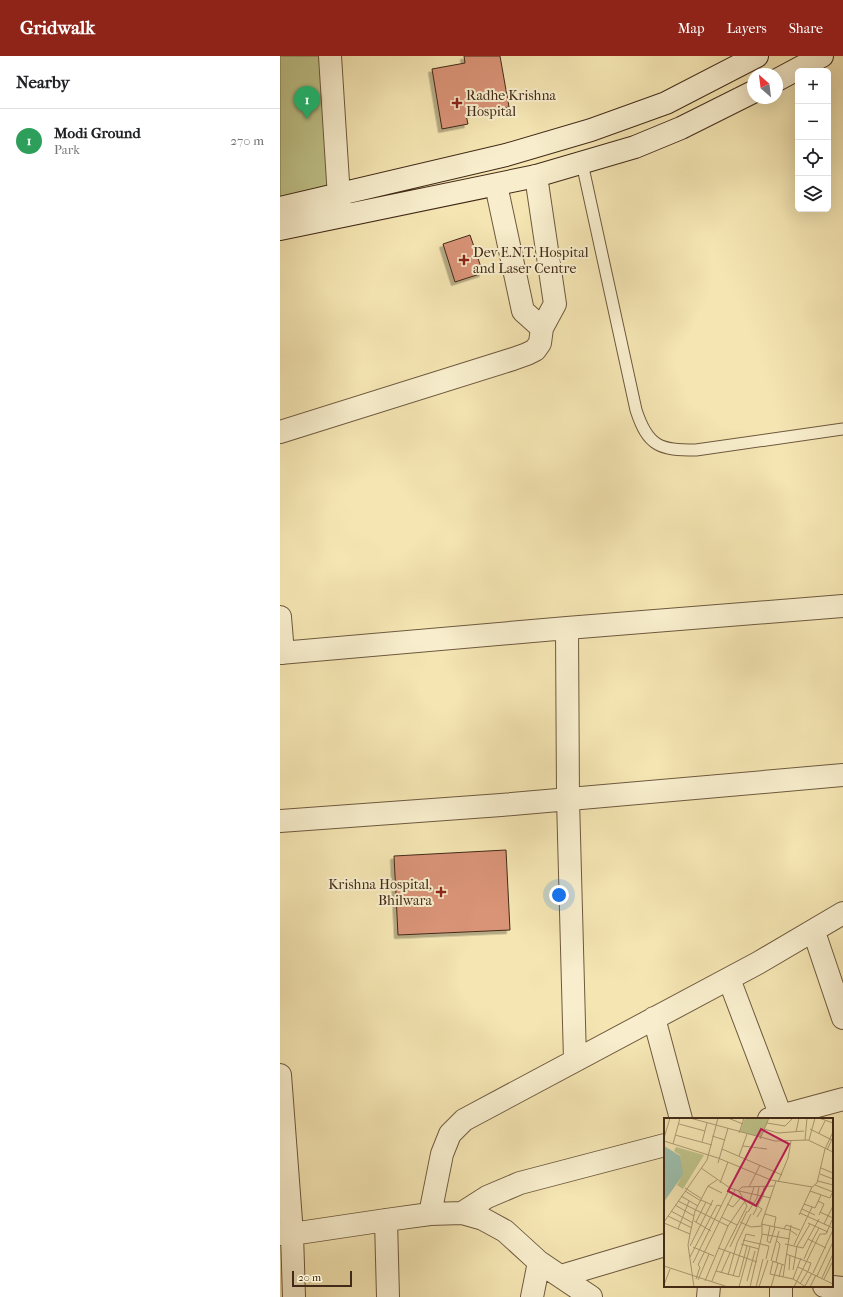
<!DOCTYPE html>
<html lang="en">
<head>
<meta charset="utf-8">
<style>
  :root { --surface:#fff; --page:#f6f6f6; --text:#202124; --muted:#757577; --line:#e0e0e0; --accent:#8f2418 }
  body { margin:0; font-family:"IM FELL French Canon",serif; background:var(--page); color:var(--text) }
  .controls { position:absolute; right:12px; top:12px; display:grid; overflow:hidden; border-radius:6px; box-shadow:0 4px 16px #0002 }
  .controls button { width:36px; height:36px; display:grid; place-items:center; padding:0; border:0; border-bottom:1px solid var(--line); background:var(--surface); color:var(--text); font:20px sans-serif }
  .compass { position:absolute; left:467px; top:12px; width:36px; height:36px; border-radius:50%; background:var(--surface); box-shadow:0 4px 16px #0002; rotate:332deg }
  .scale { position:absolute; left:12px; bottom:10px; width:60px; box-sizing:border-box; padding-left:4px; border:2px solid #422a18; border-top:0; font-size:11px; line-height:14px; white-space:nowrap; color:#422a18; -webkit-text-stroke:3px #f8eecd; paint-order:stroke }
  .you { position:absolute; left:279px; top:839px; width:14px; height:14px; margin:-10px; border:3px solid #fff; border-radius:50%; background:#1a73e8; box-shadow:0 0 0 6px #1a73e833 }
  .badge { display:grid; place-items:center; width:26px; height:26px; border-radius:50%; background:var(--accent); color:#fff; font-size:13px; font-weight:700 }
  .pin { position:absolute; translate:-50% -33px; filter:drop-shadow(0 1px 2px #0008) }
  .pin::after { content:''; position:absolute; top:21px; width:14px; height:12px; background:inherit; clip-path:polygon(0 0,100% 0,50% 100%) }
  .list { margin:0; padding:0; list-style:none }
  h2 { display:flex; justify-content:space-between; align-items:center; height:52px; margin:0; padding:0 16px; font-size:17px }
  h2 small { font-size:13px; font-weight:400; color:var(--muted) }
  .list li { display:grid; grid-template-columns:26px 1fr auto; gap:12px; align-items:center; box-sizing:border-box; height:64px; padding:0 16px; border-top:1px solid var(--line) }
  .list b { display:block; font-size:15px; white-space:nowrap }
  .list p { margin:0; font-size:13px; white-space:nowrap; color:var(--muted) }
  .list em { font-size:13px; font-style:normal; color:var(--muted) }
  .icon { flex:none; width:22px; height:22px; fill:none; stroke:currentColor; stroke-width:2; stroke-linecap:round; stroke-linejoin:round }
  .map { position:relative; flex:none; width:563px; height:1241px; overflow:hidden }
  header { display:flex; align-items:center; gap:24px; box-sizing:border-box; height:56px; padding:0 20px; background:var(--accent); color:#fff }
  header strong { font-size:19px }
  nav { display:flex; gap:22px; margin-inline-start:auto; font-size:14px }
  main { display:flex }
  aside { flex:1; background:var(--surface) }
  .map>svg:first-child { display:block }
  .green { fill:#bfc389; stroke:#807650 }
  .building { fill:#d99377; stroke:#422a18; filter:url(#shadow) }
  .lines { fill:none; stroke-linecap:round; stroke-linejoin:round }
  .lane-casing { stroke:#6e593e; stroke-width:13 }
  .street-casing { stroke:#6e593e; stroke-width:24 }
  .secondary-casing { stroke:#422a18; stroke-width:24 }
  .lane { stroke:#f8eecd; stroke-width:11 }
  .street { stroke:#f8eecd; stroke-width:22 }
  .secondary { stroke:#f8eecd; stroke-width:22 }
  .poi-dot { fill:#8f2418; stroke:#f8eecd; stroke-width:1.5 }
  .labels { text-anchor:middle; stroke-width:4; stroke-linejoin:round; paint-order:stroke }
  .poi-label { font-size:14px; fill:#422a18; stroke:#f8eecd; text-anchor:start }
  .inset-road { fill:none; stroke:#ad9a74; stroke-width:1 }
  .view { fill:#c2185b; fill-opacity:0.15; stroke:#c2185b; stroke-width:2 }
  .inset-edge { fill:none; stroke:#422a18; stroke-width:2 }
</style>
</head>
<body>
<header>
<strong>Gridwalk</strong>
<nav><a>Map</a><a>Layers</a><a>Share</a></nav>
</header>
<main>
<aside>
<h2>Nearby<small></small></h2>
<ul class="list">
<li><span class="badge" style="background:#2e9e5b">1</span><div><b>Modi Ground</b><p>Park</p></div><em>270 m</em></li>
</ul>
</aside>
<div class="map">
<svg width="563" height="1241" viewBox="0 0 563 1241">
  <defs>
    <filter id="shadow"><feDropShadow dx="-3.5" dy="3.5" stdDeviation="0" flood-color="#0004"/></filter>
  </defs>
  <rect width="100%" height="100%" fill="#f4e5b2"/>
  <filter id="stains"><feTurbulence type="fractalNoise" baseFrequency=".005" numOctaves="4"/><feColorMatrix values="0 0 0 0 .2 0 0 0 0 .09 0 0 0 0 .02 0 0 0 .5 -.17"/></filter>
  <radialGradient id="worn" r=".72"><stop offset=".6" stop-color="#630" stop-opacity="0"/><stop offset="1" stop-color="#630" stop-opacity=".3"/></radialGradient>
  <path class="green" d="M 0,0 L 49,0 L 58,127 L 0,141 Z"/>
  <path class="building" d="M 184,0 L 220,0 L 229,51 L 186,59 L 188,68 L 162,73 L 152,13 L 185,7 Z
    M 190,179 L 203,217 L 175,226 L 163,188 Z
    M 226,794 L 230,874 L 118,879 L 114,800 Z"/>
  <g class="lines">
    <defs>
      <path id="lane" d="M 302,107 L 356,354 C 368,391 380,394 416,394 L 563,373"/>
      <path id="street" d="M 50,0 L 60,157
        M 216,129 L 243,255 L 262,272
        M 0,376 L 233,303 L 247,298 L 255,294 L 260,287 L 262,272 L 275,248 L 256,120
        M 0,561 L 3,597
        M 287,572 L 288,743 L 295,1004
        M 0,597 L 287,572 L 563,550
        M 0,765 L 221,749 L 563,719
        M 534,876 L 563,962
        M 449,923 L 502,1063
        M 374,962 L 401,1063
        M 0,1019 L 12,1178 L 0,1178
        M 489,1063 L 563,1043
        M 182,1157 L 207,1141 L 240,1127 L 385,1089
        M 150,1158 L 162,1098 L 170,1078 L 184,1064 L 478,907 L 563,857
        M 106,1164 L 108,1241
        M 281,1220 L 385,1189
        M 544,1230 L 563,1232
        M 14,1241 L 12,1178 L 106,1164 L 150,1158 L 182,1157 L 203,1163 L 225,1175 L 259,1206 L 311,1241
        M 252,1241 L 259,1206
        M 428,1241 L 429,1230
        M 501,1241 L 501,1230"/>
      <path id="secondary" d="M 497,24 L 542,0
        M 0,152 L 226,99 L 311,74 L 386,47 L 477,0
        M 0,173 L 256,120 L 355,91 L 401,72 L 473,36"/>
    </defs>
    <use href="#lane" class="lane-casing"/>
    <use href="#street" class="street-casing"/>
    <use href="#secondary" class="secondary-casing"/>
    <use href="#lane" class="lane"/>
    <use href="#street" class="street"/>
    <use href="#secondary" class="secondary"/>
  </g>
  <g class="poi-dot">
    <path d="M175 41h4v4h4v4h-4v4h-4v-4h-4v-4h4z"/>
    <path d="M182 198h4v4h4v4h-4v4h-4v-4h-4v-4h4z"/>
    <path d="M159 830h4v4h4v4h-4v4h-4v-4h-4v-4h4z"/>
  </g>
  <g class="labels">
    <g class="poi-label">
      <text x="186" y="44">Radhe Krishna<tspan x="186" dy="16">Hospital</tspan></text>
      <text x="193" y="201">Dev E.N.T. Hospital<tspan x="193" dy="16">and Laser Centre</tspan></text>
      <text x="152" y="833" text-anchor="end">Krishna Hospital,<tspan x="152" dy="16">Bhilwara</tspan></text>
    </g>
  </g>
  <g transform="translate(384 1062)">
    <rect width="169" height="169" fill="#f4e5b2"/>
    <path d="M 81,0 L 105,0 L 97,19 L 76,14 ZM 0,28 L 16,38 L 18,45 L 16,37 L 10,33 L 12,29 L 40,37 L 19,71 L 13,67 L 17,60 L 0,83 Z" fill="#bfc389"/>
    <path d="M 0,28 L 16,38 L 19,56 L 0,84 Z" fill="#9cbfad"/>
    <path class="inset-road" d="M 26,0 L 111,23 L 144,22 L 169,34M 64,0 L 79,6M 155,0 L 169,5M 103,5 L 121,8 L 128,1M 15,6 L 41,13M 100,11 L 114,15 L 140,13M 146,11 L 168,22M 132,14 L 135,0M 75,15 L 80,0M 155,15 L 161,3M 11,17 L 48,27M 48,18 L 61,22M 0,20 L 6,0M 96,21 L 105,0M 141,22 L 143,0M 145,22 L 151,0M 0,23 L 54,40 L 107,62 L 148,69 L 153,65 L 161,31 L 169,14M 38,24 L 43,5M 9,26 L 16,0M 79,28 L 103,31M 58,31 L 118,57M 163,32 L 169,19M 75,38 L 83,16M 81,41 L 86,30M 54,45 L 64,10M 37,50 L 66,70 L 76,49M 157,50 L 169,55M 156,56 L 169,61M 154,63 L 169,67M 114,64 L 124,40 L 127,23M 56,65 L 64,44M 151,67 L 169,74M 44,68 L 58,75M 85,69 L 96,47M 21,70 L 38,81M 21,73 L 37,83M 74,73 L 78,69 L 110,68M 75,73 L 107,80M 146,73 L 166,80 L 169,73M 17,78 L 34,88M 37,82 L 48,87M 14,83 L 64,108M 86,83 L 98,91 L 93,99M 154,83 L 160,86 L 155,97M 85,85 L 90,69M 63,86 L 69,89 L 78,78M 140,86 L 151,90 L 157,77M 11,87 L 30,98M 138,91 L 151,97M 7,93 L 29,105M 84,94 L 93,80 L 95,69M 156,94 L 169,100M 136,95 L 169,110M 101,96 L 112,99 L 110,109M 89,97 L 99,78 L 100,69M 135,97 L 148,69M 4,98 L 28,110M 57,99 L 73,107M 30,103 L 47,113M 0,104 L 43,42 L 54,0M 32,104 L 42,84M 76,104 L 87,109 L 98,108M 0,105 L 26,116M 144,105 L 164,114M 97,106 L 126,112 L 133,117M 160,106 L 169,88M 106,108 L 103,123 L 106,125 L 111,109M 14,111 L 25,83M 120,111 L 122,107 L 136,112M 98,116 L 126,121M 144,121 L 162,130M 79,122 L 105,128M 148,123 L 155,110M 77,126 L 95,131M 121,126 L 139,130 L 155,101M 130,127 L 148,89M 26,128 L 49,82M 29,129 L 50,138M 66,129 L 83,93M 54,130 L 93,144M 122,136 L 147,145 L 144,153M 26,139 L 53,87 L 57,88M 102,141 L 105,128M 140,141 L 148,123M 107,143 L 115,113M 108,143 L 120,147M 109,143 L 106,156 L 129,161 L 142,169M 112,144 L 116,126 L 113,123M 29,145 L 66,70 L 75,73 L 83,88 L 60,133 L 48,163M 34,147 L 71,72M 0,148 L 64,169M 134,149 L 169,166M 125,152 L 126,137M 129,152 L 133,128 L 146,106M 52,153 L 75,159M 57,155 L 66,135M 149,155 L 169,112M 64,157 L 73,125 L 87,96M 69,158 L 82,116 L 91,118M 153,158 L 169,124M 75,159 L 83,128M 115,159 L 118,147M 119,159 L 127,107M 158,160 L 169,136M 32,161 L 36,149 L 34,147M 129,161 L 137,140M 160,161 L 169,143M 34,162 L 45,136M 41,163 L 64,108 L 81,83M 83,163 L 91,133M 136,166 L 144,153M 0,167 L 6,151M 141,168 L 148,155M 30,169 L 24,127 L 26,116 L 31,93 L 44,68 L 53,62M 75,169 L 86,129M 86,169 L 98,117 L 98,104 L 112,63M 92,169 L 99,141M 95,169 L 104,142M 107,169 L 114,145M 130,169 L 156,116 L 162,116 L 169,100M 146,169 L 152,157"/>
    <path class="view" d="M 97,11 L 125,26 L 92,88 L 64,73 Z"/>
    <rect width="169" height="169" class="inset-edge"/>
  </g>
  <rect width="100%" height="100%" filter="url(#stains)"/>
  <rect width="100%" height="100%" fill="url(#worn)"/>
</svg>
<div class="controls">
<button>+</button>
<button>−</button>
<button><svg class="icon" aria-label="locate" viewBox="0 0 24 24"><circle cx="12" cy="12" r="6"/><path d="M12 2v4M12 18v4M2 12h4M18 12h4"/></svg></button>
<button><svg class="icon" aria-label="layers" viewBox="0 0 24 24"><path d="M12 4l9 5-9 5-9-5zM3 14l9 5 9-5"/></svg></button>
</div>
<svg class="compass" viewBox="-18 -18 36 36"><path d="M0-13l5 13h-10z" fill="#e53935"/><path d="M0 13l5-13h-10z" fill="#757577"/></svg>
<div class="scale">20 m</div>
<div class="you"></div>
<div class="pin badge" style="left:27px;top:63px;background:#2e9e5b">1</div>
</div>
</main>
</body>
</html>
